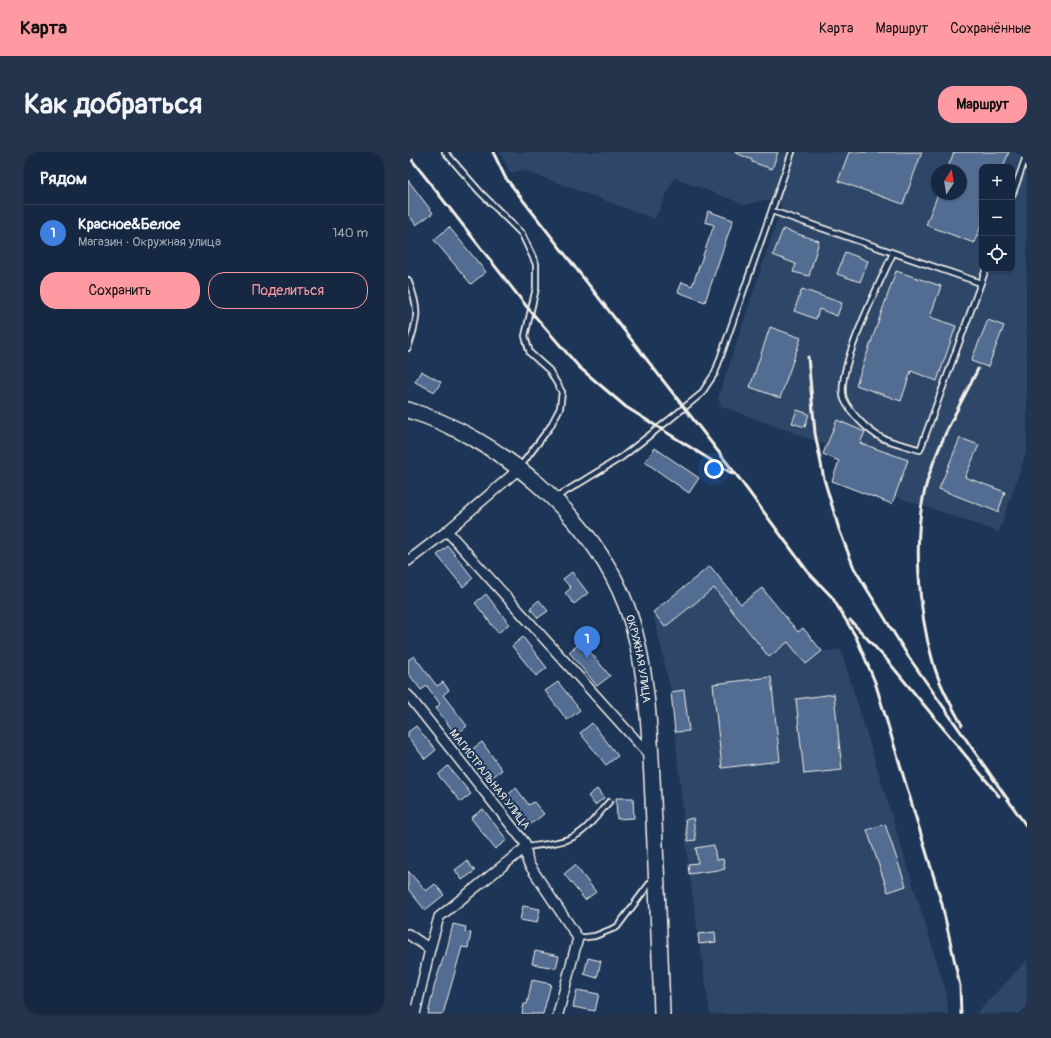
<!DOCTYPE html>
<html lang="ru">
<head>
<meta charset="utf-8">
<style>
  :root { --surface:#162841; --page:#23344c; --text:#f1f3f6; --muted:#9ea6b1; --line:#35445a; --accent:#ff9aa2 }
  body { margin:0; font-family:Pangolin,sans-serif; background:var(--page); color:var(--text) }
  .controls { position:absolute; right:12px; top:12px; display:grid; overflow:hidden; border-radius:8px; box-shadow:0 1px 3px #0004 }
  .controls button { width:36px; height:36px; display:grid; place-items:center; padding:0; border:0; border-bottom:1px solid var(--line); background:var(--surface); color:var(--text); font:20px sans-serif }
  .compass { position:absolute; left:523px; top:12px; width:36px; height:36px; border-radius:50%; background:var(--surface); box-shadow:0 1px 3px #0004; rotate:12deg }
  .you { position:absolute; left:306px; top:317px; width:14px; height:14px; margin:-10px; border:3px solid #fff; border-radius:50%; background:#1a73e8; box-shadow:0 0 0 6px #1a73e833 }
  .badge { display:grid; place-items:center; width:26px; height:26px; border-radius:50%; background:var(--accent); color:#fff; font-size:13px; font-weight:700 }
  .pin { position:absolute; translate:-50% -33px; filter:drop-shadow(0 1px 2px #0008) }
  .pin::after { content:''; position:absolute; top:21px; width:14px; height:12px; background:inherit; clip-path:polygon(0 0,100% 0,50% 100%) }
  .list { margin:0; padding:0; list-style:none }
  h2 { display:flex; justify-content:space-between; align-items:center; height:52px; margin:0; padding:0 16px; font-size:17px }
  h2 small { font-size:13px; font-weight:400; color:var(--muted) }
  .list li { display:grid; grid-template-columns:26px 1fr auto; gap:12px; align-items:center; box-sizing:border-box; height:56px; padding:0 16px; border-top:1px solid var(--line) }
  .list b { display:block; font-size:15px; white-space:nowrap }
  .list p { margin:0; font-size:13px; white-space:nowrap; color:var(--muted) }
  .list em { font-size:13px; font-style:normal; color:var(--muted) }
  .actions { display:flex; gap:8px; padding:12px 16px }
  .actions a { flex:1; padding:9px 0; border:1px solid var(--accent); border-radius:16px; text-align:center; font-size:14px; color:var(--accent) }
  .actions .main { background:var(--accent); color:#111 }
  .icon { flex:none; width:22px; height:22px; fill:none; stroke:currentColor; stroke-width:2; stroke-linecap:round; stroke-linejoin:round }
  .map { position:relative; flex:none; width:619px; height:862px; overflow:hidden; border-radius:16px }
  header { display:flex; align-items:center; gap:24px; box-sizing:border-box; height:56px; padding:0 20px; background:var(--accent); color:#111 }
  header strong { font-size:19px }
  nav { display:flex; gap:22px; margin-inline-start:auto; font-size:14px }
  .intro { display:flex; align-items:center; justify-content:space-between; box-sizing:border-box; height:96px; padding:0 24px }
  h1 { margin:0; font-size:28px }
  .button { padding:10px 18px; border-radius:16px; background:var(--accent); color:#111; font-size:14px; font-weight:700 }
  main { display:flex; gap:24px; padding:0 24px }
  aside { flex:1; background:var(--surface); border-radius:16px; box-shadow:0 1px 3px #0004 }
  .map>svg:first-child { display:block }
  .built { fill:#2d4668; fill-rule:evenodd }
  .building { fill:#526c91; stroke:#f4f1e8 }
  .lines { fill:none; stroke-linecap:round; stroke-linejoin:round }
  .service-casing { stroke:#f4f1e8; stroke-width:8 }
  .minor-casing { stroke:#f4f1e8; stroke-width:12 }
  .trunk-casing { stroke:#f4f1e8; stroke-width:18 }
  .service { stroke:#1d3557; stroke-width:4.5 }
  .minor { stroke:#1d3557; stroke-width:9 }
  .trunk { stroke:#1d3557; stroke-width:15 }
  .rail { stroke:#f4f1e8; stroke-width:3 }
  .labels { text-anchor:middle; stroke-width:4; stroke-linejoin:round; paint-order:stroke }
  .street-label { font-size:11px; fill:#f4f1e8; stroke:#1d3557 }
</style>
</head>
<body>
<header>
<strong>Карта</strong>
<nav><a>Карта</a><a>Маршрут</a><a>Сохранённые</a></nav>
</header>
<div class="intro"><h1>Как добраться</h1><a class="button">Маршрут</a></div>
<main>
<aside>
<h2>Рядом<small></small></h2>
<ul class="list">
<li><span class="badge" style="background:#3f7fe0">1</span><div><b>Красное&amp;Белое</b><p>Магазин · Окружная улица</p></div><em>140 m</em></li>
</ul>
<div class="actions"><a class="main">Сохранить</a><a>Поделиться</a></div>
</aside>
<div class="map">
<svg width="619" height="862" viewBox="0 0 619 862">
  <rect width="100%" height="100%" fill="#1d3557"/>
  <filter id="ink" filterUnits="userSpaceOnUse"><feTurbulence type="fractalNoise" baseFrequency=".025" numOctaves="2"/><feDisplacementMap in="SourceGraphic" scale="8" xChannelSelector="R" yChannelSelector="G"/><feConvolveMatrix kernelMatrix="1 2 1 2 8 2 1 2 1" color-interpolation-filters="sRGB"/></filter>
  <g filter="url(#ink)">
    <path class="built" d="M 92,0 L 619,0 L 619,298 L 591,380 L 487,344 L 484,352 L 424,329 L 431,309 L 415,302 L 418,293 L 313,254 L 310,246 L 374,54 L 357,48 L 338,53 L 266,26 L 247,67 L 115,18 L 102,21 ZM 574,15 L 604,15 L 604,117 L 574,117 ZM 529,18 L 553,18 L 553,42 L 529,42 Z
      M 302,414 L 333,452 L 354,436 L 390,480 L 395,476 L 414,499 L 433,498 L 539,843 L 540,862 L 302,862 L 280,712 L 263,540 L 245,460 Z
      M 619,808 L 619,862 L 568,862 Z"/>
    <path class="building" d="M 326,0 L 370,0 L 364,17 L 344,10 L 344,8 Z
      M 441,0 L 514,0 L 495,52 L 430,29 Z
      M 546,0 L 601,0 L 595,15 L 574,15 L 574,71 L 566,91 L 518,73 L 530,42 L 553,42 L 553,18 L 539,18 Z
      M 0,28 L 25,61 L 8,73 L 0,62 Z
      M 300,59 L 325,68 L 297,150 L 270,140 L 274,130 L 284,134 L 306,73 L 297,70 Z
      M 41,75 L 78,120 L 63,132 L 26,88 Z
      M 375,77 L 411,89 L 401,124 L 385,120 L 388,112 L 365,103 Z
      M 437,100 L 460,109 L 452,130 L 429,122 Z
      M 488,119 L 533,134 L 522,165 L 548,174 L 529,229 L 503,219 L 493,249 L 448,233 Z
      M 394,137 L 434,151 L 429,164 L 411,157 L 408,167 L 386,159 Z
      M 580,168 L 596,174 L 580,215 L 563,209 Z
      M 362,175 L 393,186 L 372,246 L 342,235 Z
      M 13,219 L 33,230 L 27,240 L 7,230 Z
      M 389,258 L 401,262 L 397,275 L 384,271 Z
      M 429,268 L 457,280 L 452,291 L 500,308 L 484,352 L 424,329 L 431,309 L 415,302 Z
      M 552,286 L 571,293 L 557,325 L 597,340 L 590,360 L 531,337 Z
      M 247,296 L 291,326 L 281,341 L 237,310 Z
      M 40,394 L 65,426 L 55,435 L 29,403 Z
      M 302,414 L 333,452 L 354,436 L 390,480 L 395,476 L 414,499 L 398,512 L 380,490 L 361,505 L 306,436 L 257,475 L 245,460 Z
      M 164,420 L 180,441 L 166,452 L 157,441 L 163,436 L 155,427 Z
      M 78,442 L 101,472 L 90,481 L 67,451 Z
      M 131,448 L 140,459 L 130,466 L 122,456 Z
      M 115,485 L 139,516 L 128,524 L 104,494 Z
      M 174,490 L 202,524 L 189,534 L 161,500 Z
      M 6,504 L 29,534 L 35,530 L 41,538 L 35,543 L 59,574 L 48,583 L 28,556 L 32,552 L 19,534 L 13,538 L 0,521 L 0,508 Z
      M 363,525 L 372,609 L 314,616 L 305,532 Z
      M 150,530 L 172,558 L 159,568 L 137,539 Z
      M 276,538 L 281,579 L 267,580 L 263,540 Z
      M 426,542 L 434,618 L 396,622 L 388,547 Z
      M 184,571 L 210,604 L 198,613 L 172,581 Z
      M 8,574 L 28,598 L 17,607 L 0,585 L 0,580 Z
      M 74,590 L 94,618 L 83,626 L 63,598 Z
      M 40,614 L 63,642 L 53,650 L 30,623 Z
      M 108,636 L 121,653 L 126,650 L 136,662 L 119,675 L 97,645 Z
      M 189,637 L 196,646 L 187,653 L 180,644 Z
      M 208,646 L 225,646 L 226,666 L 209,667 Z
      M 75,657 L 99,688 L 87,697 L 63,666 Z
      M 285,666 L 288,688 L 280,689 L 277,668 Z
      M 477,672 L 498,734 L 480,740 L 459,678 Z
      M 306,693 L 308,708 L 315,707 L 317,717 L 281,722 L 280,712 L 290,711 L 288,696 Z
      M 59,709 L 67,719 L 54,728 L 47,718 Z
      M 167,713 L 188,740 L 177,748 L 156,722 Z
      M 0,719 L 18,739 L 27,732 L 36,743 L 17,758 L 0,737 Z
      M 115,754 L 132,757 L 129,771 L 112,768 Z
      M 45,772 L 58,775 L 57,780 L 63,781 L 60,796 L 54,795 L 35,862 L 20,862 L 27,831 L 36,804 L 37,805 Z
      M 307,780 L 308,790 L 291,792 L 290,782 Z
      M 127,799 L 151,804 L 148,816 L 124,812 Z
      M 180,806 L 193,809 L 189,826 L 176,822 Z
      M 124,828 L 143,832 L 135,862 L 114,862 L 116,852 L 119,852 Z
      M 169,838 L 191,842 L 187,859 L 165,855 Z"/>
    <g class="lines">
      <defs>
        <path id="service" d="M 37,0 L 72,40 L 114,82 L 128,112 L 128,136 L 117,184 L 122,201 L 141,218 L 154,240 L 152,256 L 142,275 L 112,315
          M 604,44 L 619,2
          M 364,59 L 573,131
          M 485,101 C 473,129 426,220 436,247 C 442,261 461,280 474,286 C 486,291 500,294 512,298 L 578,117
          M 0,128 C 12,157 10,167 0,196
          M 147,346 L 214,305 L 261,268 L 293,242 L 307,221 L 384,0
          M 118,695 C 132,693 149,692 163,686 C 178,680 190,662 201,650
          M 170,786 L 187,784 L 209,775 L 245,727"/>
        <path id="minor" d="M 39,379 L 243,605
          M 0,409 L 39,379 L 111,317
          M 0,543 L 117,691 L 120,711 L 170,786 L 150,862
          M 0,782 L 22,797 L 7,862
          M 22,797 L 31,765 L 118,695"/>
        <g id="trunk">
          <path id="s1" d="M 0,258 C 90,285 184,364 218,453 C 240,510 242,586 245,647 C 248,719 252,790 254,862"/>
        </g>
      </defs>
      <use href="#service" class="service-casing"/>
      <use href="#minor" class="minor-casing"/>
      <use href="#trunk" class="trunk-casing"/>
      <use href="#service" class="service"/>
      <use href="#minor" class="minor"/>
      <use href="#trunk" class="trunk"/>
      <path class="rail" d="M 85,0 L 97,25 L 330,325 L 400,420 L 424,445 L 448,485 L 467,530 L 534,752 L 552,834 L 553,862
        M 0,3 L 119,155 L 171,215 L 218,255 L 325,322
        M 400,205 L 407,281 L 416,327 L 431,377 L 446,416 L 500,504 L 619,675
        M 442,468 L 479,508 L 591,644
        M 554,573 C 543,553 531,532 525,510 C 510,459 504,381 519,330 C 530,291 552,253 570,217"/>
    </g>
  </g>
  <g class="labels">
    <g class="street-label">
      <text dy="4" stroke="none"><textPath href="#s1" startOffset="357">ОКРУЖНАЯ УЛИЦА</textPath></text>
      <text transform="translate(82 627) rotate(52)" y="4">МАГИСТРАЛЬНАЯ УЛИЦА</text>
    </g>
  </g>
</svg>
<div class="controls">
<button>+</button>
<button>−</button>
<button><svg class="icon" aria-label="locate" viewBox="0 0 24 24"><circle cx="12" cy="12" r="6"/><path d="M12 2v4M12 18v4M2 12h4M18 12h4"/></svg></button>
</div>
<svg class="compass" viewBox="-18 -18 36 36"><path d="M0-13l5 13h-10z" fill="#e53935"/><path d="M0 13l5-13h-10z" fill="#9ea6b1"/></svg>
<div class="you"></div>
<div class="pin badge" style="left:179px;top:507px;background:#3f7fe0">1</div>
</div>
</main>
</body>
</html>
